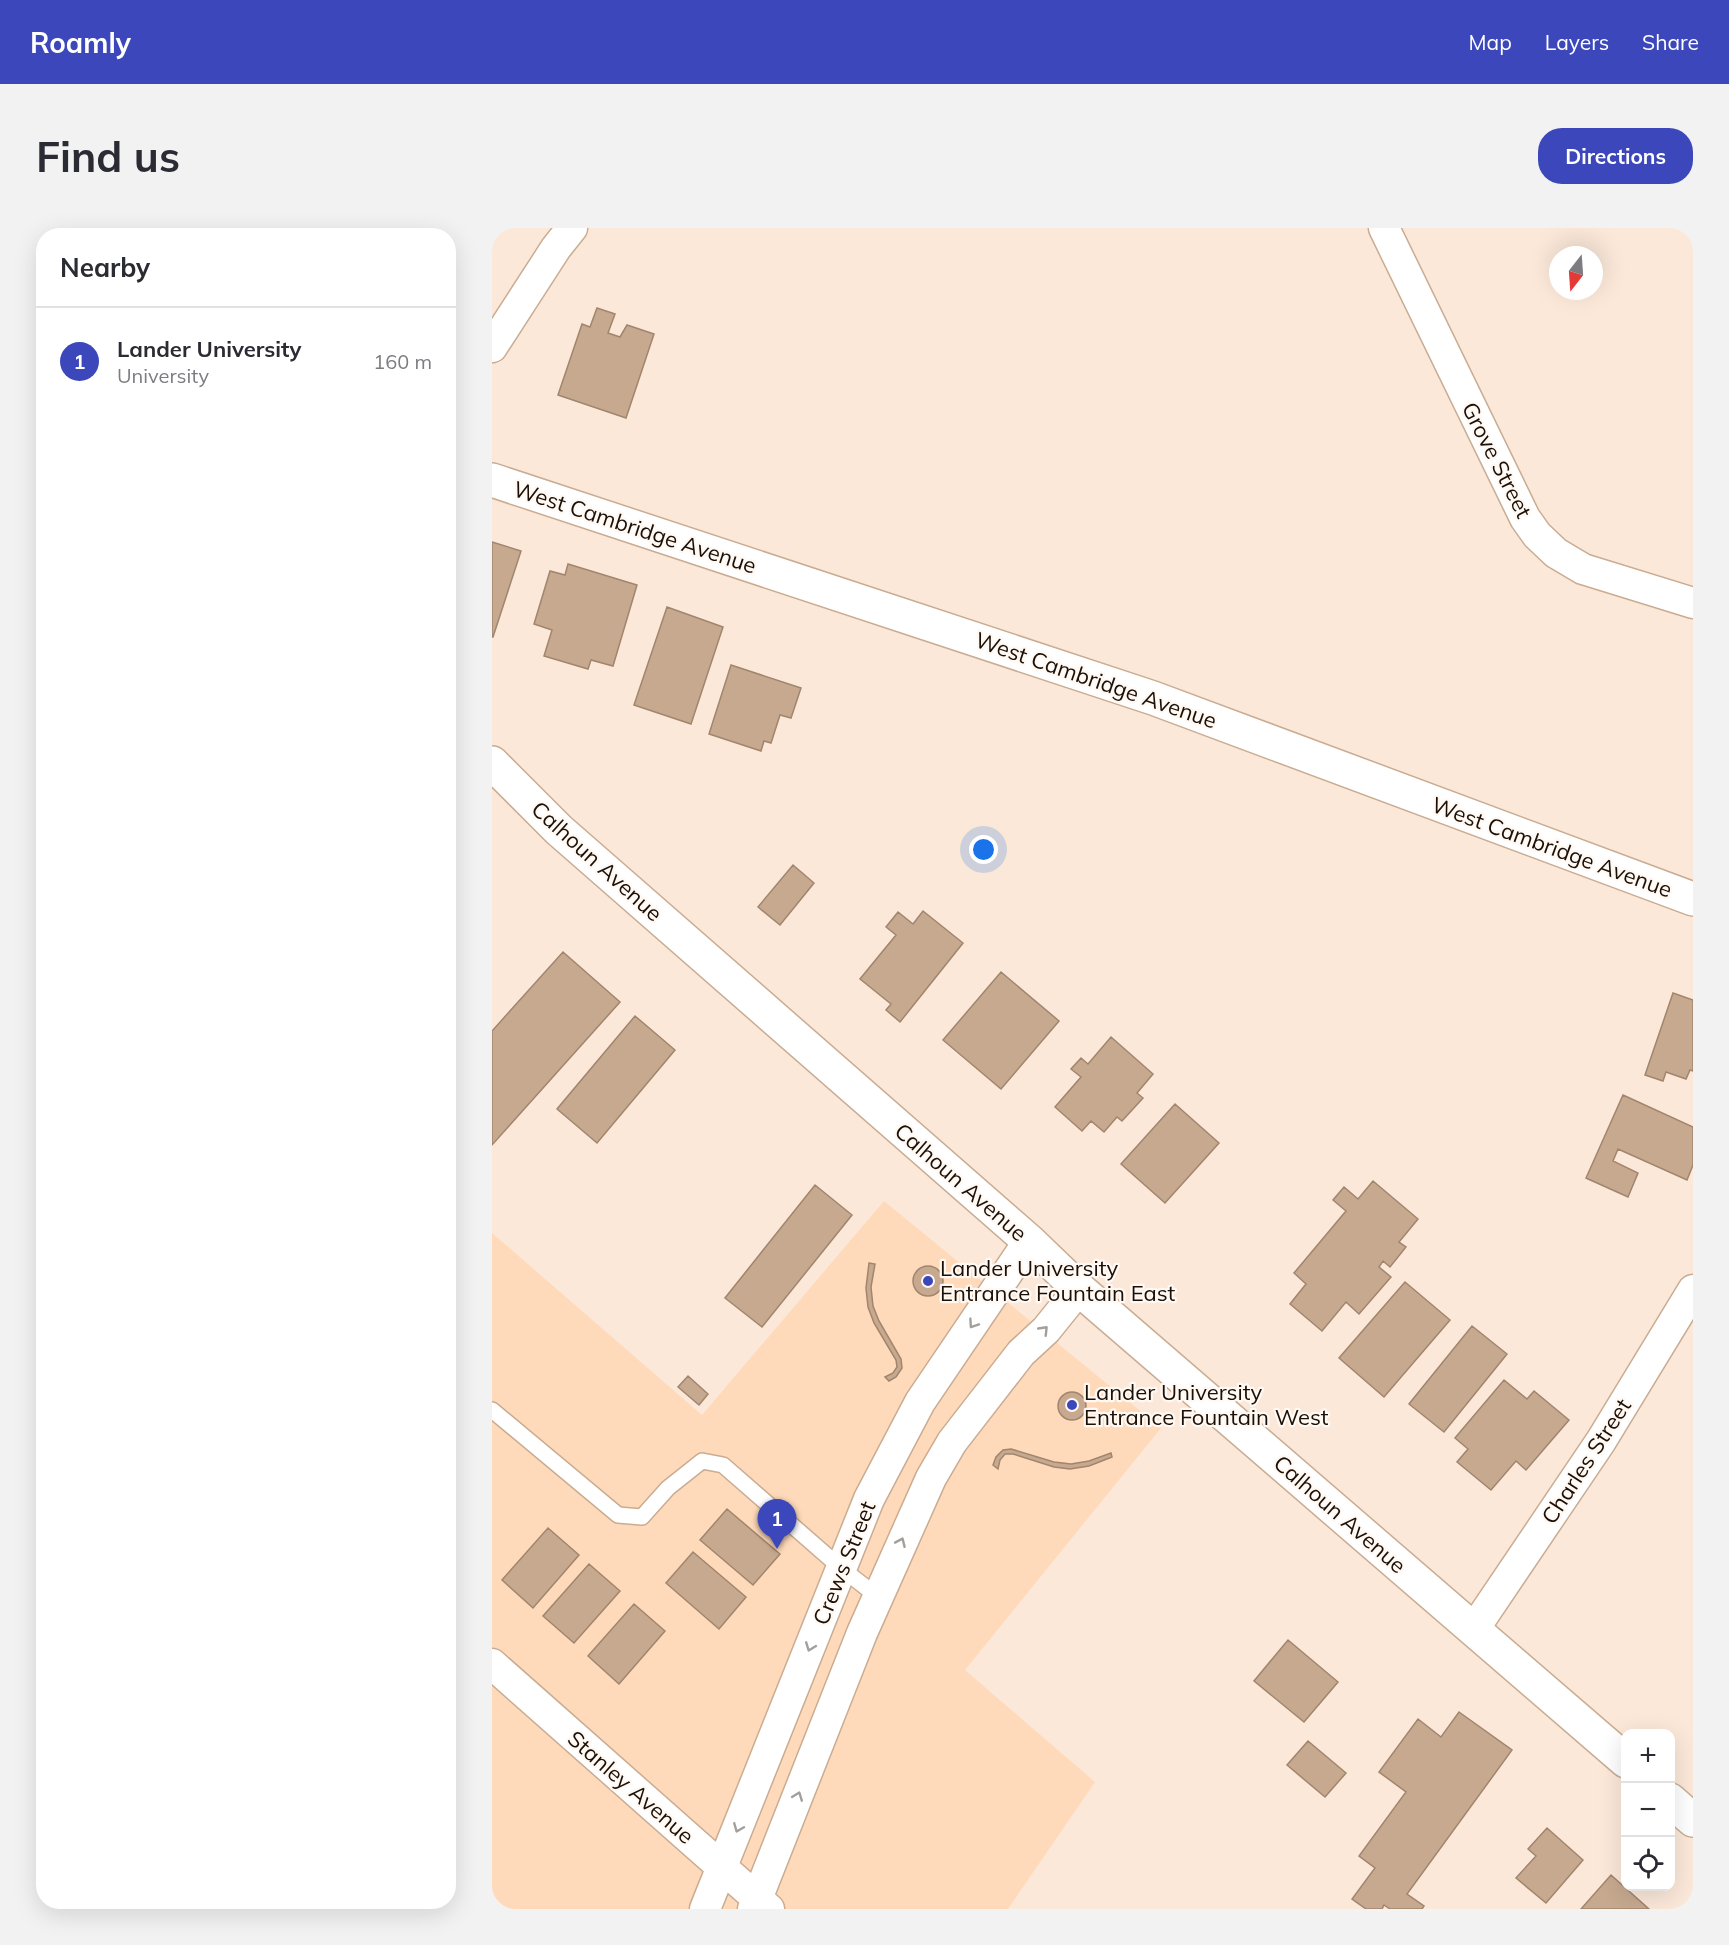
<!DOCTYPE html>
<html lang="en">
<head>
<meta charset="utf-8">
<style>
  :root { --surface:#fff; --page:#f2f2f3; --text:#2b2b33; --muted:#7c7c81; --line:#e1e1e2; --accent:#3b47bb }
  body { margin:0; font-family:Mulish,sans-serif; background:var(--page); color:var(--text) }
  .controls { position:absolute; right:18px; bottom:18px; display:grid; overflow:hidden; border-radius:12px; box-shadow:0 6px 24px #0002 }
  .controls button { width:54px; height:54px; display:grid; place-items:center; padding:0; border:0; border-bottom:2px solid var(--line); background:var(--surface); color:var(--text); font:30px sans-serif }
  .compass { position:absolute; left:1057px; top:18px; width:54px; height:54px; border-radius:50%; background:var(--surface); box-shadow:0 6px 24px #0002; rotate:197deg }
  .you { position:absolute; left:492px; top:622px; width:21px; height:21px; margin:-15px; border:4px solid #fff; border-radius:50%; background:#1a73e8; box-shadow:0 0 0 9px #1a73e833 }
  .badge { display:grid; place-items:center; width:39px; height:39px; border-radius:50%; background:var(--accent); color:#fff; font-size:20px; font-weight:700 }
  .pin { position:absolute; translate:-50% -50px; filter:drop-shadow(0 2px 3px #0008) }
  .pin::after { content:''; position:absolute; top:32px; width:21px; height:18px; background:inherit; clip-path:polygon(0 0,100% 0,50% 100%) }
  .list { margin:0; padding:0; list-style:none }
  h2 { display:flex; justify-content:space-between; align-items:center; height:78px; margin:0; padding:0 24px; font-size:26px }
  h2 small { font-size:20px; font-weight:400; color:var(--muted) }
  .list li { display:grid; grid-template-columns:39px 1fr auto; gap:18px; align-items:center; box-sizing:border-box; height:108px; padding:0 24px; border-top:2px solid var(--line) }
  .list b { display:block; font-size:22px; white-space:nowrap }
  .list p { margin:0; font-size:20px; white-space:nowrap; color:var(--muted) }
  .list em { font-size:20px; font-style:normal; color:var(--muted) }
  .icon { flex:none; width:33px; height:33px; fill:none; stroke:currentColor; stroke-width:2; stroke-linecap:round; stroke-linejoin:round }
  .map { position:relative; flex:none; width:1201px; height:1681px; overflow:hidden; border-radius:24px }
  header { display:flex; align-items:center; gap:36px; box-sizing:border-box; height:84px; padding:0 30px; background:var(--accent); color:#fff }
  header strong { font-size:28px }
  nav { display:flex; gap:33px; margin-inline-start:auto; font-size:21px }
  .intro { display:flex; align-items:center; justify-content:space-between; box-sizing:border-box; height:144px; padding:0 36px }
  h1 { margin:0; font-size:42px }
  .button { padding:15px 27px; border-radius:24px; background:var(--accent); color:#fff; font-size:21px; font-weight:700 }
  main { display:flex; gap:36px; padding:0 36px }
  aside { flex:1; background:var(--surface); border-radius:24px; box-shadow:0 6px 24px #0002 }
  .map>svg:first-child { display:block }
  .built { fill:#ffdaba }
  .building { fill:#c6a98f; stroke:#a1856d; stroke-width:1.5 }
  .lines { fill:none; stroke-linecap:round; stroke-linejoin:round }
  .service-casing { stroke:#c9ac92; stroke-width:18 }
  .minor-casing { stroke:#c9ac92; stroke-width:33 }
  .secondary-casing { stroke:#c9ac92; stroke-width:36 }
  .primary-casing { stroke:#c9ac92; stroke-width:36 }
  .service { stroke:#fff; stroke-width:15 }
  .minor { stroke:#fff; stroke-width:30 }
  .secondary { stroke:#fff; stroke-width:33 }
  .primary { stroke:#fff; stroke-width:33 }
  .oneway { stroke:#a39f9c }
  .poi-dot { fill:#3b47bb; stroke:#fff8f3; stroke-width:2 }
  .labels { text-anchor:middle; stroke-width:4.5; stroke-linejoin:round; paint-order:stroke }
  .street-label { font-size:22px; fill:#1a1007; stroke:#fff8f3 }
  .poi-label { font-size:22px; fill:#1a1007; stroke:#fff8f3; text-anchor:start }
</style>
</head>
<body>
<header>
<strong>Roamly</strong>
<nav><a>Map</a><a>Layers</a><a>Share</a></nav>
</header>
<div class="intro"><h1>Find us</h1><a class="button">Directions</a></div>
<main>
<aside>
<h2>Nearby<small></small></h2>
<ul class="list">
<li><span class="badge">1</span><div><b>Lander University</b><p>University</p></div><em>160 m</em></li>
</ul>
</aside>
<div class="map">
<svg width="1201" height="1681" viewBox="0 0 1201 1681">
  <rect width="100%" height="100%" fill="#fbe8d9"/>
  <path class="built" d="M 392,973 L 669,1200 L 473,1442 L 603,1554 L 516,1681 L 0,1681 L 0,1005 L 210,1187 Z"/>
  <path class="building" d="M 105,80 L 123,86 L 116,105 L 128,109 L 135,97 L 162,106 L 134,190 L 66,167 L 90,96 L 98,99 Z
    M 0,314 L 29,323 L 1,409 L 0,409 Z
    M 76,336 L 145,357 L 121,438 L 99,432 L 96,441 L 52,428 L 60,402 L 42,396 L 58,343 L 73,347 Z
    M 175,379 L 231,399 L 199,496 L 142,477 Z
    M 239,437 L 309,460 L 299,490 L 288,487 L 279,515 L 272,513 L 269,523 L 217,506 Z
    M 301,637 L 322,655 L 288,697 L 266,679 Z
    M 431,683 L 471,715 L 408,794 L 394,782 L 399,776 L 368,751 L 404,707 L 394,699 L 406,684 L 421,696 Z
    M 71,724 L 128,774 L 0,917 L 0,803 Z
    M 509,744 L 567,793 L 509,861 L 451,812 Z
    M 1181,765 L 1201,772 L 1201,843 L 1198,842 L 1194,851 L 1174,844 L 1171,853 L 1153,847 Z
    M 143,788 L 183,822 L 105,915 L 65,881 Z
    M 619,809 L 661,846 L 645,865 L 651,870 L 630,893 L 625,889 L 612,904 L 599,893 L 590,903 L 563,879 L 589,849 L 579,841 L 589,830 L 596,836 Z
    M 1131,867 L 1201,899 L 1201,937 L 1195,952 L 1126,921 L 1121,933 L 1146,945 L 1136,969 L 1094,950 Z
    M 683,876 L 727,915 L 673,975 L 629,936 Z
    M 881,953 L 926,991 L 907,1014 L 914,1019 L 898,1039 L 891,1033 L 887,1039 L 899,1049 L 867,1086 L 854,1074 L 830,1103 L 798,1076 L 814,1056 L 802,1045 L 854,983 L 841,972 L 852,959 L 866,971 Z
    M 323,957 L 360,987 L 270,1099 L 233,1070 Z
    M 377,1035 L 383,1036 L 379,1059 L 381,1078 L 387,1093 L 409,1131 L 410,1140 L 404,1149 L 397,1153 L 393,1149 L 401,1145 L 405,1139 L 404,1132 L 382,1095 L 376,1079 L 374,1060 Z
    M421 1053a15 15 0 1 1 30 0a15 15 0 1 1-30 0Z
    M 913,1054 L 958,1092 L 892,1169 L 847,1130 Z
    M 980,1098 L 1015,1126 L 952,1204 L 917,1176 Z
    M 196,1148 L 216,1166 L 207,1177 L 186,1159 Z
    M 1012,1152 L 1035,1171 L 1042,1163 L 1077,1192 L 1034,1242 L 1024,1233 L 999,1262 L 965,1234 L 976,1221 L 963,1210 Z
    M566 1178a14 14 0 1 1 28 0a14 14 0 1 1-28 0Z
    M 519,1221 L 562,1234 L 579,1236 L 597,1233 L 619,1225 L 620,1229 L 597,1238 L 578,1241 L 562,1239 L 521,1226 L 513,1226 L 508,1232 L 506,1241 L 501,1237 L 504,1229 L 511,1222 Z
    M 235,1281 L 288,1326 L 261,1357 L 208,1312 Z
    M 56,1300 L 87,1327 L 41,1380 L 10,1352 Z
    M 201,1324 L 254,1369 L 227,1401 L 174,1355 Z
    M 97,1336 L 128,1363 L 82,1415 L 51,1388 Z
    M 142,1376 L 173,1403 L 127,1456 L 96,1428 Z
    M 796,1412 L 846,1454 L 812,1494 L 762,1453 Z
    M 967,1484 L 1020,1522 L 915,1666 L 932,1678 L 930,1681 L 898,1681 L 892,1677 L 890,1681 L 874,1681 L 860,1671 L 883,1640 L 867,1628 L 914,1564 L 887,1544 L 926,1491 L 949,1509 Z
    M 816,1513 L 854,1545 L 833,1569 L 795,1537 Z
    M 1055,1600 L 1091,1632 L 1054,1675 L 1024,1650 L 1044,1628 L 1036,1621 Z
    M 1119,1647 L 1157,1681 L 1089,1681 Z"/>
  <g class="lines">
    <defs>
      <path id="service" d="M 0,1182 L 126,1287 L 150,1289 L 176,1260 L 210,1233 L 231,1237 L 349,1340 L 385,1368"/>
      <path id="minor" d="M 892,0 L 1033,290 L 1045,307 L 1064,325 L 1091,341 L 1201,375
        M 0,119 L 64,20 L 80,0
        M 982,1401 L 1109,1213 L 1201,1062
        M 0,1436 L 277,1681
        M 213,1681 L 377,1271 L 428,1174 L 537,1013
        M 261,1681 L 370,1405 L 439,1250 L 460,1214 L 529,1125 L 554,1102 L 587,1061"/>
      <path id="secondary" d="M 0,252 L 661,470 L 1201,671"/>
      <path id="primary" d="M 0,535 L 67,602 L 537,1013 L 587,1061 L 1134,1533
        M 1178,1572 L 1201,1592"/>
    </defs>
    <use href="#service" class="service-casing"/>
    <use href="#minor" class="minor-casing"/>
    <use href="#secondary" class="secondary-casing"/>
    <use href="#primary" class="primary-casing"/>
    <use href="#service" class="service"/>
    <use href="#minor" class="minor"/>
    <use href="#secondary" class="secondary"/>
    <use href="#primary" class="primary"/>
  </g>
  <defs><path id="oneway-chevron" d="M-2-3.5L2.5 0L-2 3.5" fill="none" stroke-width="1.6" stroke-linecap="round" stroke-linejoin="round" transform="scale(1.5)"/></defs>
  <g class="oneway">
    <use href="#oneway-chevron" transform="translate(481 1096) rotate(124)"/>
    <use href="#oneway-chevron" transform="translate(552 1102) rotate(-46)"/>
    <use href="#oneway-chevron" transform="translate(409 1314) rotate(-66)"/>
    <use href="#oneway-chevron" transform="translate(318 1419) rotate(111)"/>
    <use href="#oneway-chevron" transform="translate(306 1568) rotate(-69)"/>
    <use href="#oneway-chevron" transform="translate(246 1600) rotate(112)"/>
  </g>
  <g class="poi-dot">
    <circle cx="436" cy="1053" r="6"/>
    <circle cx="580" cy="1177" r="6"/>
  </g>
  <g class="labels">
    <g class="street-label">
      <text transform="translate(1005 232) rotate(63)" y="8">Grove Street</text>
      <text transform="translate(143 299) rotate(18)" y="8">West Cambridge Avenue</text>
      <text transform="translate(604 452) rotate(19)" y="8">West Cambridge Avenue</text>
      <text transform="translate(1060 619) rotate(20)" y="8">West Cambridge Avenue</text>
      <text transform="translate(105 633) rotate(42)" y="8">Calhoun Avenue</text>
      <text transform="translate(469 954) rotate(41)" y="8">Calhoun Avenue</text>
      <text transform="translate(1094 1233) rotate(-57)" y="8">Charles Street</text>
      <text transform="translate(848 1286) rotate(41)" y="8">Calhoun Avenue</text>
      <text transform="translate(352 1335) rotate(-68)" y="8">Crews Street</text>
      <text transform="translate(139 1559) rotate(41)" y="8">Stanley Avenue</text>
    </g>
    <g class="poi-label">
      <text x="448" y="1048">Lander University<tspan x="448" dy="25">Entrance Fountain East</tspan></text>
      <text x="592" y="1172">Lander University<tspan x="592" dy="25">Entrance Fountain West</tspan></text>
    </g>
  </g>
</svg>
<div class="controls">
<button>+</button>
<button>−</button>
<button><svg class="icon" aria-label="locate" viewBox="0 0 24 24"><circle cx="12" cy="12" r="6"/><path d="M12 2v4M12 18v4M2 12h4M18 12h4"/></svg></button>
</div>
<svg class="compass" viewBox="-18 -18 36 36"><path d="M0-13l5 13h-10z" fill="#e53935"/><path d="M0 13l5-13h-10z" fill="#7c7c81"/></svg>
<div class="you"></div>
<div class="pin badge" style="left:285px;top:1321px">1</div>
</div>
</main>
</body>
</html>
